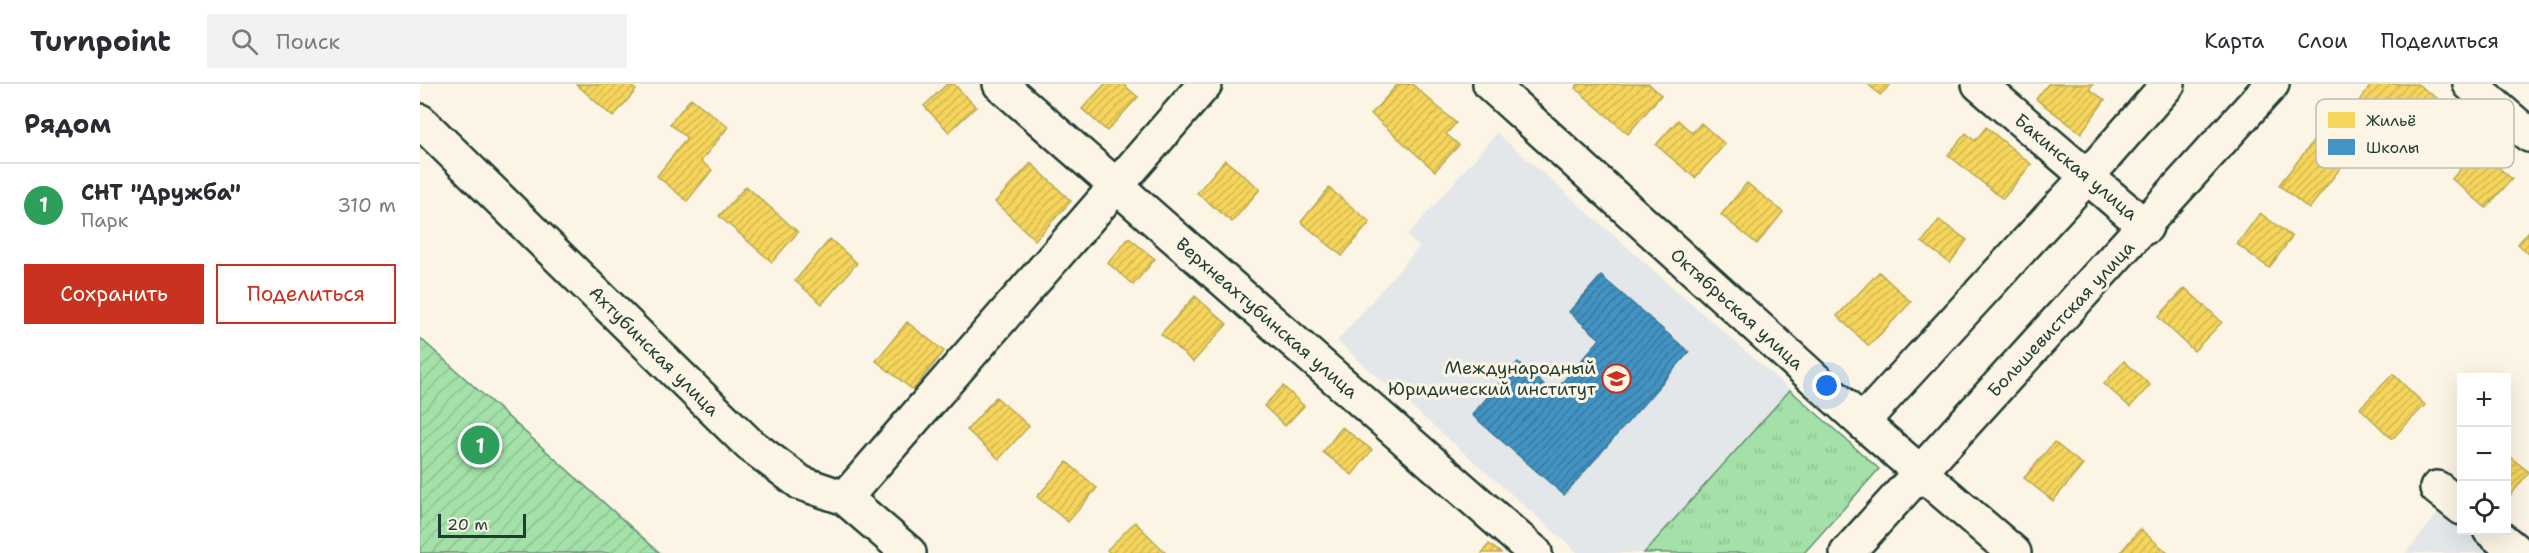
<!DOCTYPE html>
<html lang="ru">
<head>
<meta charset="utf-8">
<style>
  :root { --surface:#fff; --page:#f2f2f3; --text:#2b2b33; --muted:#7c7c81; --line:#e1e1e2; --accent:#c8321e }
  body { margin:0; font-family:"Shantell Sans",sans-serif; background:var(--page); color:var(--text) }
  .controls { position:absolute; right:18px; bottom:18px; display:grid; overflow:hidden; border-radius:0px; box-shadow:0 6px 24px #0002 }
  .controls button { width:54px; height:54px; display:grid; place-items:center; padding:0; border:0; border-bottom:2px solid var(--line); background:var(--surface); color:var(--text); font:30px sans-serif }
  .scale { position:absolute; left:18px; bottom:15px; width:88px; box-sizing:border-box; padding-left:6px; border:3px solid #1f3d34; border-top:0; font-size:16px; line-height:21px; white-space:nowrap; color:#1f3d34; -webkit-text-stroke:4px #fcf5e5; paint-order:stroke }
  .you { position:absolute; left:1407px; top:302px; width:21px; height:21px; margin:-15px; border:4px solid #fff; border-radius:50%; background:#1a73e8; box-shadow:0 0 0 9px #1a73e833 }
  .badge { display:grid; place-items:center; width:39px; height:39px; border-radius:50%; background:var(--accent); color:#fff; font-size:20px; font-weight:700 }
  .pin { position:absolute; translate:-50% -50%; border:3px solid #fff; box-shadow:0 2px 6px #0006 }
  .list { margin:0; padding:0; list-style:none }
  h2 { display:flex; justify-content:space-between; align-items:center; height:78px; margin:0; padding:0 24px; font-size:26px }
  h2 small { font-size:20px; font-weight:400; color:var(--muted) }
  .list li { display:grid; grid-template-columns:39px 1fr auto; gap:18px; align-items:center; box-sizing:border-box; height:84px; padding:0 24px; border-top:2px solid var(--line) }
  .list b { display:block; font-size:22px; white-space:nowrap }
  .list p { margin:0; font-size:20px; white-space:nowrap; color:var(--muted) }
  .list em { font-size:20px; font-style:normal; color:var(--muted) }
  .actions { display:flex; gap:12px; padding:18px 24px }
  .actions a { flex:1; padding:14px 0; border:2px solid var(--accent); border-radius:0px; text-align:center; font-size:21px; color:var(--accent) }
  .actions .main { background:var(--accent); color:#fff }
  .icon { flex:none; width:33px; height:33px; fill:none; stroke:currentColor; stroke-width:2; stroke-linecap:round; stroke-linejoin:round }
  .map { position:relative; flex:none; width:2109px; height:469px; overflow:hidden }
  header { display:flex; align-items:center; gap:36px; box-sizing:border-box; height:84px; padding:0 30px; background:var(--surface); border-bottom:2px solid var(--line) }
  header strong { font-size:28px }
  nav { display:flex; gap:33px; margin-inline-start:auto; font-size:21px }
  .search { width:420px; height:54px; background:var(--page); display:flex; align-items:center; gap:15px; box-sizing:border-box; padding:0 21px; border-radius:0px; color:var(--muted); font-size:22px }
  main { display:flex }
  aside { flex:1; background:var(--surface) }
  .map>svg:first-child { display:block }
  .built { fill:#e4e7e9 }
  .grass { fill:url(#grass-tufts); stroke:#618f6e; stroke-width:1.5 }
  .garden { fill:url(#garden-furrows); stroke:#618f6e; stroke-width:1.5 }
  .homes { fill:url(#homes-hatch); stroke:#b6a750; stroke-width:1.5 }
  .schools { fill:url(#schools-hatch); stroke:#387998; stroke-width:1.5 }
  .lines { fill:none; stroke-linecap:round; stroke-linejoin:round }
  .minor-casing { stroke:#1f3d34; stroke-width:38 }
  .minor { stroke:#fcf5e5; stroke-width:33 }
  .labels { text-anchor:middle; stroke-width:6; stroke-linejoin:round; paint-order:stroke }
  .street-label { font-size:18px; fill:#1f3d34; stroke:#fcf5e5 }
  .poi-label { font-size:18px; fill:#1f3d34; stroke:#fcf5e5; text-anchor:end }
  .key { fill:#fcf5e5; stroke:#babeb0; stroke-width:1.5 }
  .key-label { font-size:16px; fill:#1f3d34 }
</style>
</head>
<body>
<header>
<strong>Turnpoint</strong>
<div class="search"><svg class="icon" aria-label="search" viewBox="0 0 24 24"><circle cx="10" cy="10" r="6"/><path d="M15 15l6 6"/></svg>Поиск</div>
<nav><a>Карта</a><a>Слои</a><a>Поделиться</a></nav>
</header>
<main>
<aside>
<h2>Рядом<small></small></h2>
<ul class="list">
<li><span class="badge" style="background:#2e9e5b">1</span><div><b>СНТ &quot;Дружба&quot;</b><p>Парк</p></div><em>310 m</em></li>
</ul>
<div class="actions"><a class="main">Сохранить</a><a>Поделиться</a></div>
</aside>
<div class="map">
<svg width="2109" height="469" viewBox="0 0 2109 469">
  <defs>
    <pattern id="grass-tufts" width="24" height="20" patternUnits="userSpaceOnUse" patternTransform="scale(1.5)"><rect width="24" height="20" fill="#a3e1a9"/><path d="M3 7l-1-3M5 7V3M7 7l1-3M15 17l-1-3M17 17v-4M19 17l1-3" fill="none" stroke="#8cc292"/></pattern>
    <pattern id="garden-furrows" width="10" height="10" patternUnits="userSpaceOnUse" patternTransform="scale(1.5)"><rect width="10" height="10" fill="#a3e1a9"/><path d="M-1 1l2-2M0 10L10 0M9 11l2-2" fill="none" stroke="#8cc292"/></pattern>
    <pattern id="homes-hatch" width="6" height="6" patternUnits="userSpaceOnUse" patternTransform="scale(1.5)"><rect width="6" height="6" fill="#f6d55c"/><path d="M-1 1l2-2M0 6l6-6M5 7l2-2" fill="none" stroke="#d2b851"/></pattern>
    <pattern id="schools-hatch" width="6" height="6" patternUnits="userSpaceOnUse" patternTransform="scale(1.5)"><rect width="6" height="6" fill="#4393c3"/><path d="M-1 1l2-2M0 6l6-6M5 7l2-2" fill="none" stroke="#37799f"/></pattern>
  </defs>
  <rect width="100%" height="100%" fill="#fcf5e5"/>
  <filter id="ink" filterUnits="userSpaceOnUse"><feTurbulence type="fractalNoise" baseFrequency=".0167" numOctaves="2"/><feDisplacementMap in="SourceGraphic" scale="12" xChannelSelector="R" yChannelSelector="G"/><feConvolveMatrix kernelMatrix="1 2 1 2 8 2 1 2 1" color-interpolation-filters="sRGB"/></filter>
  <g filter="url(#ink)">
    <path class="built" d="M 1077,49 L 1370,306 L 1224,469 L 1158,469 L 917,257 L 999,163 L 987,152 Z
      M 2022,424 L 2041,439 L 2042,446 L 2051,447 L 2080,469 L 1986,469 Z"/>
    <path class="grass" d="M 1370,306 L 1459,385 L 1384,469 L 1224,469 Z"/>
    <path class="garden" d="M 0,254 L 240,469 L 0,469 Z"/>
    <path class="homes" d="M 156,0 L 209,0 L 216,6 L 193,33 Z
      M 527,0 L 534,0 L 556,23 L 529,48 L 504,22 Z
      M 685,0 L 703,0 L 718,13 L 687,47 L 662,25 Z
      M 978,0 L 992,0 L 1036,39 L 1026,50 L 1039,61 L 1015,87 L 951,30 Z
      M 1158,0 L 1229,0 L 1241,11 L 1208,50 L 1155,4 Z
      M 1448,0 L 1471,0 L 1460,11 Z
      M 1628,0 L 1673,0 L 1669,5 L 1685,16 L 1661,49 L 1616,15 Z
      M 1952,0 L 1997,0 L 2021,17 L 1992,56 L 1939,17 Z
      M 271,14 L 308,43 L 281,77 L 292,86 L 267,117 L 237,92 L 267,54 L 250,40 Z
      M 1258,36 L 1272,49 L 1281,39 L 1305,60 L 1275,94 L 1236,61 Z
      M 1566,43 L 1611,80 L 1583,115 L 1528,71 L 1546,49 L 1555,57 Z
      M 1895,55 L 1925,78 L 1889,125 L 1859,101 Z
      M 2057,65 L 2092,95 L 2066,124 L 2032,95 Z
      M 805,76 L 840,105 L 812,138 L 777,109 Z
      M 611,79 L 651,117 L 615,156 L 575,118 Z
      M 1327,99 L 1363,128 L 1337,160 L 1301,131 Z
      M 326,102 L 378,148 L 352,178 L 299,132 Z
      M 909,104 L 950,138 L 922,172 L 881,138 Z
      M 1840,129 L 1872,153 L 1849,184 L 1817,160 Z
      M 1519,136 L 1547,156 L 1530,179 L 1502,158 Z
      M 2109,147 L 2109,170 L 2098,160 Z
      M 709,154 L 735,175 L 713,201 L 688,179 Z
      M 410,155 L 437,179 L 402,220 L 375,197 Z
      M 1459,188 L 1491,218 L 1449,262 L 1417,232 Z
      M 1765,204 L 1802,238 L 1774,267 L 1738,233 Z
      M 775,212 L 807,240 L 773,278 L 741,250 Z
      M 487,238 L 524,267 L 493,306 L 456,277 Z
      M 1704,277 L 1730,301 L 1710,323 L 1684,300 Z
      M 1973,290 L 2005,321 L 1972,355 L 1940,324 Z
      M 863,302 L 884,322 L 865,342 L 844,322 Z
      M 576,313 L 609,342 L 579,375 L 547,346 Z
      M 922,343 L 952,366 L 932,391 L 903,368 Z
      M 1634,358 L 1663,381 L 1633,417 L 1604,394 Z
      M 2086,370 L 2109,388 L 2086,417 Z
      M 647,378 L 677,404 L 648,438 L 617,413 Z
      M 715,438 L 745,468 L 745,469 L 690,469 L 687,466 Z
      M 1720,445 L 1748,469 L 1700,469 Z
      M 1069,460 L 1081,469 L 1062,469 Z"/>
    <path class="schools" d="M 1181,192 L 1269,268 L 1144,411 L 1052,331 L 1098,278 L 1133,309 L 1180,255 L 1149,228 Z"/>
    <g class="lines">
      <defs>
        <path id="minor" d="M 580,0 L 1115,469
          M 1070,0 L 1442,338 L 1594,469
          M 1559,0 L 1726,143
          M 2050,0 L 2109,51
          M 0,37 L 329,360 L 381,399 L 425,414 L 489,469
          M 1442,338 L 1666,94 L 1748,0
          M 2017,404 L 2042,424
          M 425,414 L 785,0
          M 2070,446 L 2098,469
          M 1427,469 L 1852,0"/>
      </defs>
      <use href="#minor" class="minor-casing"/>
      <use href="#minor" class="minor"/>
    </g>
  </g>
  <defs>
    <symbol id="university-ring" viewBox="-11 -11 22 22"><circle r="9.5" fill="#fcf5e5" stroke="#c8321e" stroke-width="1.5"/><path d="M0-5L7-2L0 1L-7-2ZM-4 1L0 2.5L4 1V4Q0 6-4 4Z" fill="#c8321e"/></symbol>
  </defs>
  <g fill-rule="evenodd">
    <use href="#university-ring" x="1180" y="278" width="33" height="33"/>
  </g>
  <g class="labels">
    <g class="street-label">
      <text transform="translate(1656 83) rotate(40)" y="6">Бакинская улица</text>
      <text transform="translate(1317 225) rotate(42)" y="6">Октябрьская улица</text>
      <text transform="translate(847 234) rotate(41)" y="6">Верхнеахтубинская улица</text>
      <text transform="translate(1641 235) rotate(-47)" y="6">Большевистская улица</text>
      <text transform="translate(234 267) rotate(45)" y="6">Ахтубинская улица</text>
    </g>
    <g class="poi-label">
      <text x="1176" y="290">Международный<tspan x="1176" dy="21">Юридический институт</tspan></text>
    </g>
  </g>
  <rect x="1896" y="15" width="198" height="69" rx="9" class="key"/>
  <rect x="1908" y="28" width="27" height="16" fill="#f6d55c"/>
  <rect x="1908" y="55" width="27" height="16" fill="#4393c3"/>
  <g class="key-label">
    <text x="1946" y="42">Жильё</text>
    <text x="1946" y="69">Школы</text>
  </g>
</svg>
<div class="controls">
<button>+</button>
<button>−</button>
<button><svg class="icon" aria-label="locate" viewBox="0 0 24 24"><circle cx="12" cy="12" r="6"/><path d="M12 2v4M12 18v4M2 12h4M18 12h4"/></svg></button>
</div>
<div class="scale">20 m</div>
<div class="you"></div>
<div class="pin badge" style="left:60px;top:361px;background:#2e9e5b">1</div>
</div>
</main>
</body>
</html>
